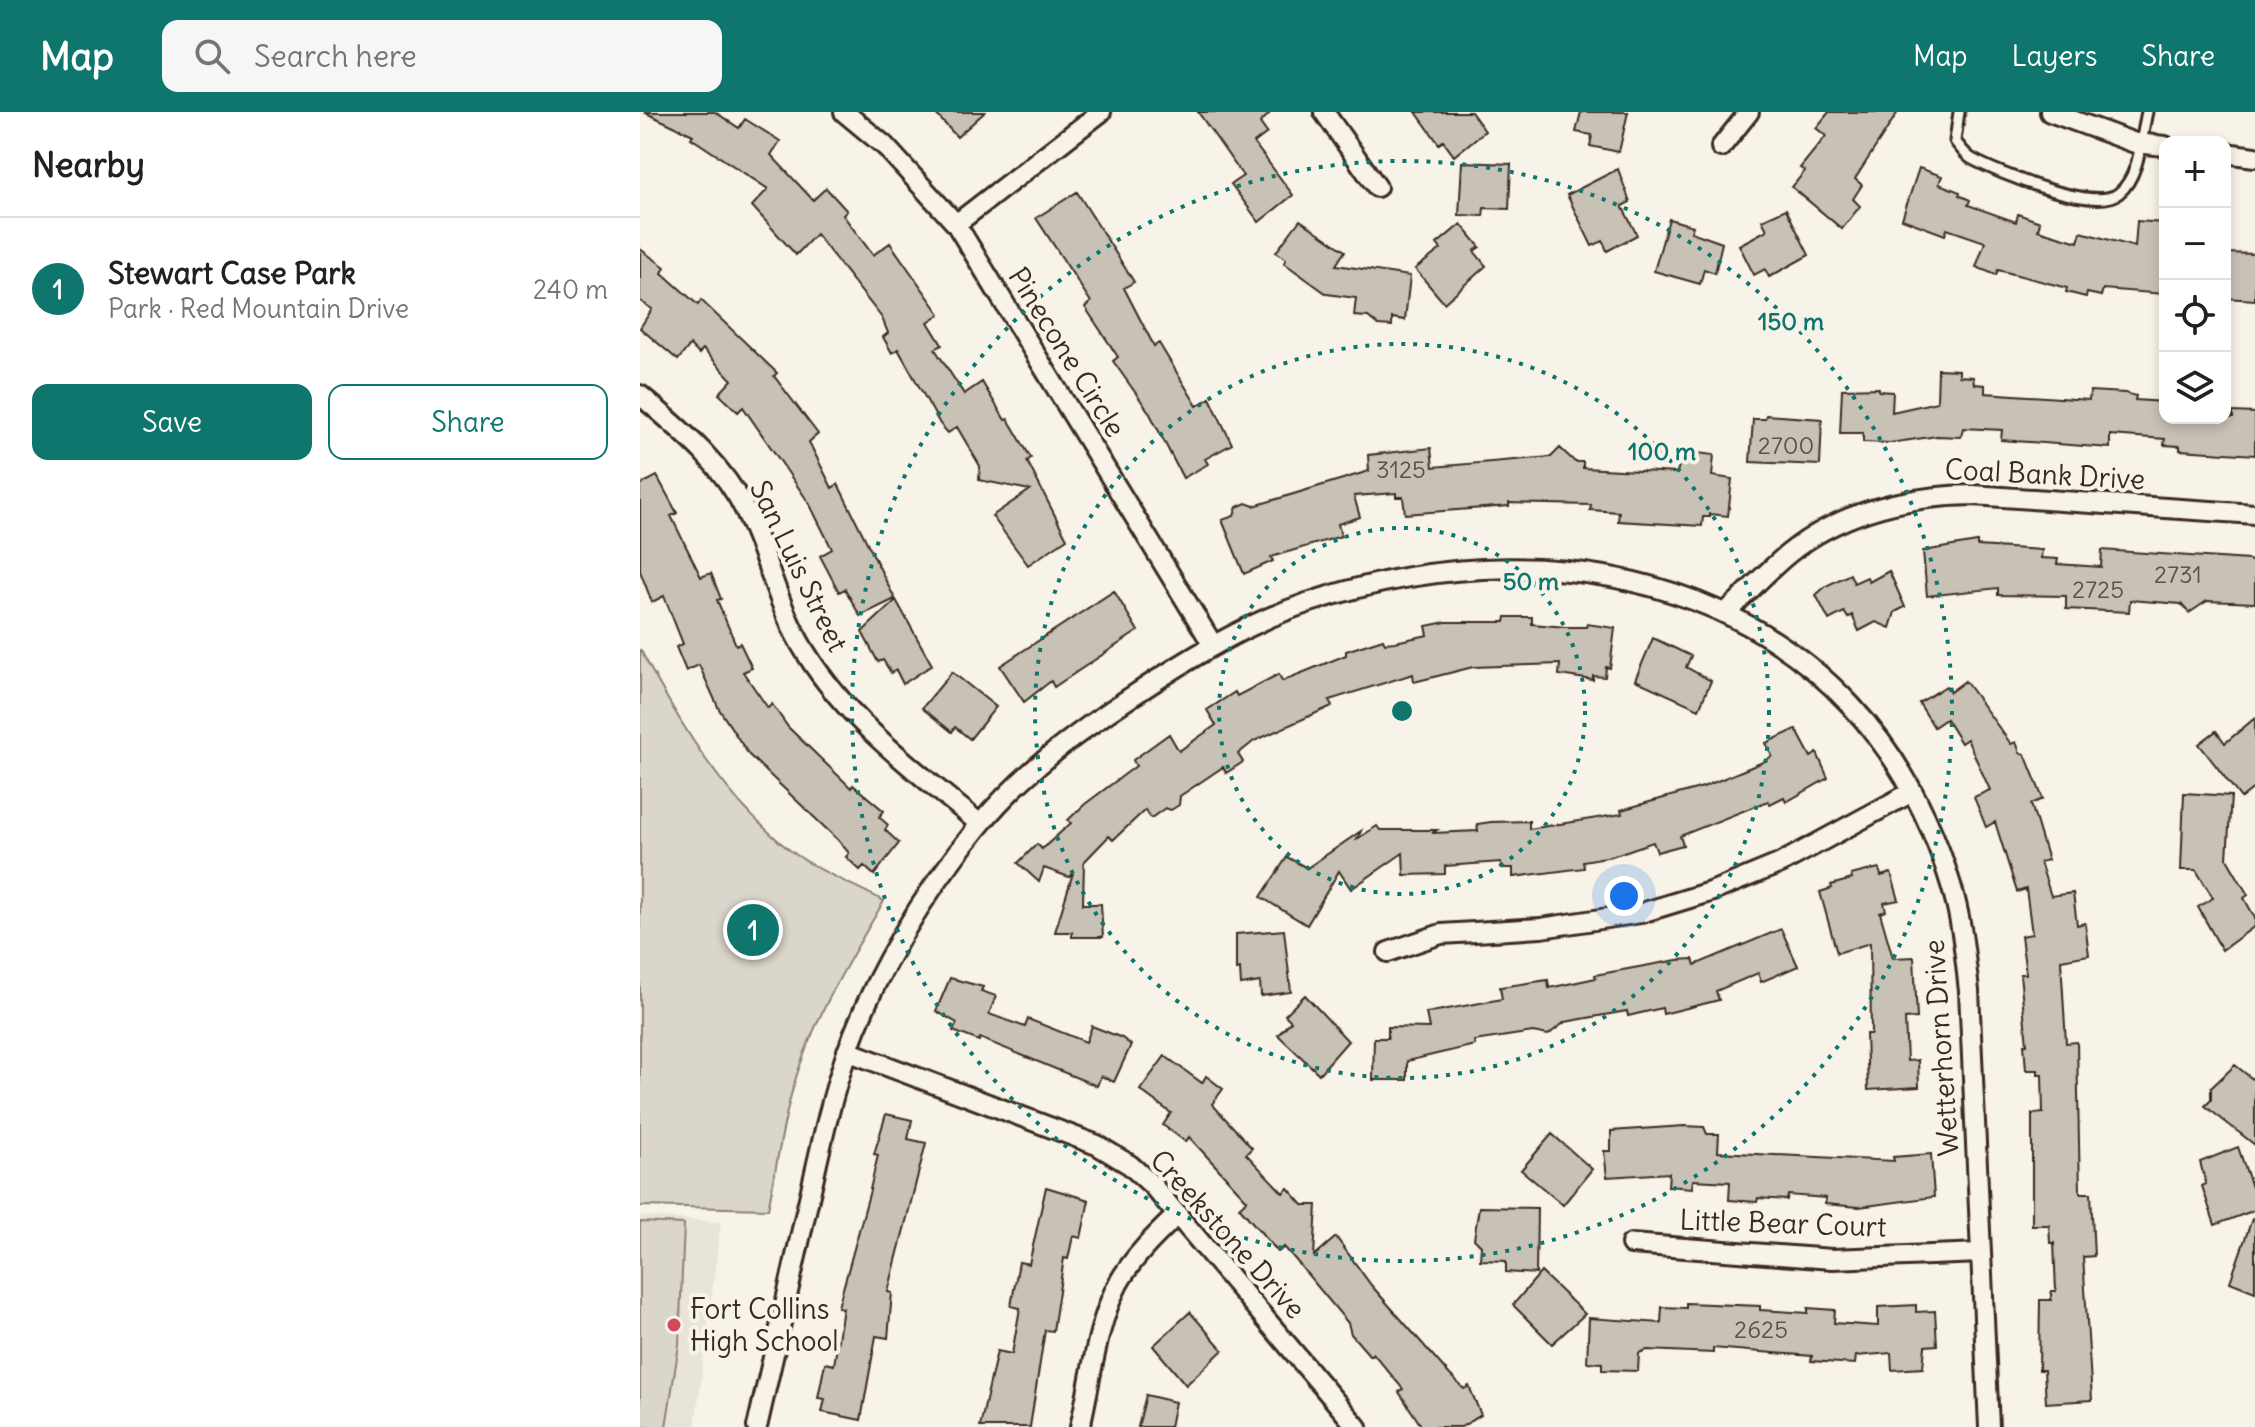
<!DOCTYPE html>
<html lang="en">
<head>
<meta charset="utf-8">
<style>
  :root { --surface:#fff; --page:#f6f6f6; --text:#202124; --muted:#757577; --line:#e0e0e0; --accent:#0f766e }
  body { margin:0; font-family:Delius,sans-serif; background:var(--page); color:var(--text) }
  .controls { position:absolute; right:24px; top:24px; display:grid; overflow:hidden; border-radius:16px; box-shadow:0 4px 12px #0003 }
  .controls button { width:72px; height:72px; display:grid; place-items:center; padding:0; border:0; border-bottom:2px solid var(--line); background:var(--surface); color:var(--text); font:40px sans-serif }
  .you { position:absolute; left:984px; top:784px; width:28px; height:28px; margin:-20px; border:6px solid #fff; border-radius:50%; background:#1a73e8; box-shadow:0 0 0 12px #1a73e833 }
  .badge { display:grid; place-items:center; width:52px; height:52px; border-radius:50%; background:var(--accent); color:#fff; font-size:26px; font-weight:700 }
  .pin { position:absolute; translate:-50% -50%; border:4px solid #fff; box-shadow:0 2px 8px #0006 }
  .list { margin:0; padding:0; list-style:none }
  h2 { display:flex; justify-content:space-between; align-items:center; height:104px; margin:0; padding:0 32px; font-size:34px }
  h2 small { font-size:26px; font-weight:400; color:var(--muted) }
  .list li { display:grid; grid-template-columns:52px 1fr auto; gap:24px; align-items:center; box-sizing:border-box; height:144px; padding:0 32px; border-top:2px solid var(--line) }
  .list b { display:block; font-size:30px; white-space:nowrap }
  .list p { margin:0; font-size:26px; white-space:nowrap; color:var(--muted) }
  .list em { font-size:26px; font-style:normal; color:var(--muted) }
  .actions { display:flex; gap:16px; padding:24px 32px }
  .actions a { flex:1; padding:18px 0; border:2px solid var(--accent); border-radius:16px; text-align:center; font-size:28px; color:var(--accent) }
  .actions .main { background:var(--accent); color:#fff }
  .icon { flex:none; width:44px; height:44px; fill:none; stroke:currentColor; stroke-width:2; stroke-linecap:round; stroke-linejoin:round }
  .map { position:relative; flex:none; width:1615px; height:1315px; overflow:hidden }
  header { display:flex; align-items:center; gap:48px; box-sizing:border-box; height:112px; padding:0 40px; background:var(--accent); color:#fff }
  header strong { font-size:38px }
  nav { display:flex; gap:44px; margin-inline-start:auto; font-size:28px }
  .search { width:560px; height:72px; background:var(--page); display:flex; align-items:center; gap:20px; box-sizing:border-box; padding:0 28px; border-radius:16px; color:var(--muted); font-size:30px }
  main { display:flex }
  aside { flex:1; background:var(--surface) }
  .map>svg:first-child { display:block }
  .built { fill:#e9e4d9 }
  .green { fill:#dbd6cb; stroke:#8b8074; stroke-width:2 }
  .building { fill:#c8c1b6; stroke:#3b2a1e; stroke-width:2 }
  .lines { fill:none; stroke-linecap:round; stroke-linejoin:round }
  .lane-casing { stroke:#3b2a1e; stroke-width:15 }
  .street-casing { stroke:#3b2a1e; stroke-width:24 }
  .lane { stroke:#f7f3e8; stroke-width:9 }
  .street { stroke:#f7f3e8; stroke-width:18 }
  .ring { fill:none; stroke:#0f766e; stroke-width:4; stroke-dasharray:4 8 }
  .poi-dot { fill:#d1495b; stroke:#f7f3e8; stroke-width:3 }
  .labels { text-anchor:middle; stroke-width:8; stroke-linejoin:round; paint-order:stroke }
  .number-label { font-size:24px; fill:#5e5044 }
  .street-label { font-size:28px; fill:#3b2a1e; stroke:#f7f3e8 }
  .poi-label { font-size:28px; fill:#3b2a1e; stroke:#f7f3e8; text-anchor:start }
  .centre { fill:#0f766e; stroke:#f7f3e8; stroke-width:4 }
  .ring-label { font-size:24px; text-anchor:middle; font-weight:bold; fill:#0f766e; stroke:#f7f3e8; stroke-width:8; stroke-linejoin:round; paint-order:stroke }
</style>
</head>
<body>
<header>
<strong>Map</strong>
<div class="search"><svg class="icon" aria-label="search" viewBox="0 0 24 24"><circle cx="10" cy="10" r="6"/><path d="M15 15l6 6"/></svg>Search here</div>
<nav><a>Map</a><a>Layers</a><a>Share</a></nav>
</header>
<main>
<aside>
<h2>Nearby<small></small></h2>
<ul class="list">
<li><span class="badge">1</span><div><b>Stewart Case Park</b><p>Park · Red Mountain Drive</p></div><em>240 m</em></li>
</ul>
<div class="actions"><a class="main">Save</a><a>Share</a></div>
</aside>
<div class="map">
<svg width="1615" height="1315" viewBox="0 0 1615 1315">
  <rect width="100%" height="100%" fill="#f7f3e8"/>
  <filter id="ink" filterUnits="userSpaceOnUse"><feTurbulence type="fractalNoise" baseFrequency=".0125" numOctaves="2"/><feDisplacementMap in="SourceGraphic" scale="16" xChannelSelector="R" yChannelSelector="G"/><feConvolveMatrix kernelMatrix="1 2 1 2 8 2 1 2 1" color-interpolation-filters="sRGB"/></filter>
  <g filter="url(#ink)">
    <path class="built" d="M 0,1104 L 81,1110 L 55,1315 L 0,1315 Z"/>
    <path class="green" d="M 0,537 C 40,612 83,686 151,739 C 178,759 214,773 244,789 C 208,850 169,914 151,983 C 141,1020 136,1059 128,1097 L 0,1094 Z
      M 0,1110 L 44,1112 L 39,1233 L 26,1315 L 0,1315 Z"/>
    <path class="building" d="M 4,0 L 75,0 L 99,16 L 105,7 L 140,29 L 131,43 L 173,88 L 186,76 L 207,99 L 203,103 L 233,143 L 250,131 L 300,202 L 288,210 L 302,233 L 295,237 L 324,282 L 342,270 L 365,308 L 368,307 L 391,346 L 387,349 L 427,427 L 388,453 L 352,404 L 390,378 L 339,368 L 340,354 L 317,315 L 308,321 L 300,312 L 258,237 L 252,241 L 243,225 L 248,221 L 242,206 L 176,122 L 156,143 L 112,94 L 128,77 L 51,26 L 53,23 Z
      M 294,0 L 345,0 L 317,25 Z
      M 558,0 L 631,0 L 620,11 L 627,21 L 614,31 L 653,83 L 619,110 L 591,72 L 603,64 Z
      M 776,0 L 831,0 L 845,19 L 814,44 L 803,29 L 799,32 Z
      M 941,0 L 988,0 L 979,40 L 950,34 L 952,23 L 936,20 Z
      M 1189,0 L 1258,0 L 1215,67 L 1222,73 L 1213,87 L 1220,94 L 1202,117 L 1152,75 L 1165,59 L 1160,56 L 1186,24 L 1176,16 Z
      M 822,50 L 871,52 L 869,97 L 844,96 L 843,104 L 819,103 Z
      M 1279,56 L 1302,64 L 1299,72 L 1320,80 L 1319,83 L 1330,88 L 1328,93 L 1376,110 L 1378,102 L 1400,110 L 1398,118 L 1438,130 L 1441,120 L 1495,135 L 1497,109 L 1525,111 L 1524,182 L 1463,177 L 1461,184 L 1447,181 L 1446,185 L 1426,180 L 1427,176 L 1358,158 L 1356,163 L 1336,155 L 1345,130 L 1307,117 L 1305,123 L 1262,107 Z
      M 978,57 L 990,90 L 982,94 L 997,123 L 967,139 L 963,129 L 952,134 L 927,83 Z
      M 437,80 L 494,170 L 484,176 L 514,234 L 519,231 L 557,294 L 570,286 L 592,332 L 565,347 L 568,352 L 543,366 L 509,300 L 473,249 L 478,245 L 445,195 L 451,190 L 396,106 Z
      M 1146,97 L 1169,143 L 1129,165 L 1125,157 L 1114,163 L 1099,133 L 1127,118 L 1122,108 Z
      M 1029,107 L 1053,114 L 1051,120 L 1082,131 L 1075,161 L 1064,157 L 1060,172 L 1014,159 Z
      M 660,108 L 705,139 L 696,153 L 770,164 L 765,208 L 752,206 L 752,214 L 738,213 L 728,205 L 714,204 L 716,186 L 687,182 L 644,151 L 646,147 L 636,140 Z
      M 821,112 L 840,135 L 834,139 L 846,154 L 804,191 L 775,157 L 801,137 L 797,132 Z
      M 0,137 L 25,155 L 22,161 L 58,193 L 61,188 L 137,261 L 134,264 L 178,322 L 169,330 L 192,376 L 198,372 L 255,487 L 220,504 L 205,477 L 199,480 L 180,444 L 192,437 L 169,391 L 103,295 L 98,300 L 79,282 L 92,268 L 63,237 L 59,242 L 50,233 L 38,248 L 0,216 L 12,197 L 0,189 Z
      M 1585,141 L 1615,142 L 1615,188 L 1585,186 Z
      M 1298,257 L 1319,258 L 1319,264 L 1333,265 L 1334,272 L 1345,273 L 1345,281 L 1449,288 L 1450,279 L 1485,281 L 1496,284 L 1495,288 L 1525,290 L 1525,306 L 1593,306 L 1593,300 L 1615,301 L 1615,343 L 1540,338 L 1540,334 L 1524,333 L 1525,327 L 1470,323 L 1470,336 L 1361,328 L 1362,318 L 1323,316 L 1321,325 L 1297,324 L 1250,331 L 1223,330 L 1223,321 L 1200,321 L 1202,277 L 1239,276 L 1239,279 L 1253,280 L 1252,300 L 1297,290 Z
      M 1126,303 L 1182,307 L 1180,353 L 1110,350 L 1113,307 L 1125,307 Z
      M 791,336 L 793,355 L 911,345 L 920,336 L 935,350 L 943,350 L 943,356 L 1037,361 L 1042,339 L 1074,343 L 1072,364 L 1092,367 L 1088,404 L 1070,402 L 1070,405 L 1063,405 L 1062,414 L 978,409 L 979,400 L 950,398 L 951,393 L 869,391 L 869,394 L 765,402 L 763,385 L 756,385 L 756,381 L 714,384 L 720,405 L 698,412 L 701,424 L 631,445 L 633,449 L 604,462 L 582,408 L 594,404 L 597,395 L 606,391 L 614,394 L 729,359 L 728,343 Z
      M 17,364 L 37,401 L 31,404 L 61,465 L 71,461 L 81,487 L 77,488 L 96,533 L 100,531 L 112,556 L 103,560 L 128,596 L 132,592 L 148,615 L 211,676 L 213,673 L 244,699 L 239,705 L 248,713 L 245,718 L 259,731 L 234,763 L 224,754 L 220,758 L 206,745 L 209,741 L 198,728 L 109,643 L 79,597 L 59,553 L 46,559 L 36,535 L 43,532 L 24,484 L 12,490 L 0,459 L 0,373 Z
      M 1337,430 L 1337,434 L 1402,438 L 1401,446 L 1418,447 L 1417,452 L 1461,455 L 1462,438 L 1609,448 L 1615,451 L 1615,491 L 1567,489 L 1549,501 L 1541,492 L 1490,488 L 1489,500 L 1426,497 L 1426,484 L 1358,483 L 1358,476 L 1287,484 L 1283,439 Z
      M 1249,459 L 1265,495 L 1255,500 L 1250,516 L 1236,510 L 1219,519 L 1212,503 L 1208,506 L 1204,500 L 1189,508 L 1176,483 L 1186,474 L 1210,462 L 1214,471 L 1227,465 L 1229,470 Z
      M 474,479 L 498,519 L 414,575 L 411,569 L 384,590 L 360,554 Z
      M 256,488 L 292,553 L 263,572 L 256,558 L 251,561 L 243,548 L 238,550 L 222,520 Z
      M 866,505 L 892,505 L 892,512 L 926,515 L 946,515 L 947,512 L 975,516 L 970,556 L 966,555 L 965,565 L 953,564 L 953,568 L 919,563 L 920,552 L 833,555 L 774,570 L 773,562 L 689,588 L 692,594 L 614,629 L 598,642 L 603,650 L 586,661 L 583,655 L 540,684 L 539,693 L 531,698 L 525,696 L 511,706 L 505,698 L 473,728 L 469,724 L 444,750 L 443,792 L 461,792 L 463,825 L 432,825 L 432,820 L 415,820 L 433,761 L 429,765 L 404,756 L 399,770 L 378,751 L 397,732 L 402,737 L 431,711 L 428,708 L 445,692 L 496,654 L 493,648 L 529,622 L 539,639 L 576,613 L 567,598 L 595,580 L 597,584 L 639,562 L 642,569 L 706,543 L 706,539 L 743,527 L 745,531 L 755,530 L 788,523 L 786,514 L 806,510 L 865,510 Z
      M 1013,526 L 1051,544 L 1046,555 L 1071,569 L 1059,597 L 995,568 Z
      M 312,560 L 356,595 L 330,627 L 315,615 L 312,620 L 282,596 Z
      M 1325,569 L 1371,632 L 1376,630 L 1380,641 L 1385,642 L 1403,687 L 1391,692 L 1408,748 L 1400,750 L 1411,784 L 1433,781 L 1437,813 L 1445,811 L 1449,843 L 1421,848 L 1426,931 L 1437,930 L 1440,1081 L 1451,1081 L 1454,1144 L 1443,1145 L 1452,1288 L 1406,1291 L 1404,1258 L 1399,1258 L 1400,1188 L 1411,1188 L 1411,1179 L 1416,1179 L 1414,1131 L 1410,1131 L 1409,1113 L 1392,1113 L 1392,1002 L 1403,1001 L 1402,962 L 1398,962 L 1398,958 L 1386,958 L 1384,932 L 1387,932 L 1380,862 L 1386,862 L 1381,824 L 1392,822 L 1386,777 L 1377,780 L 1355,710 L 1346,715 L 1334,685 L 1350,678 L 1327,627 L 1321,631 L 1306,607 L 1294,615 L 1279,591 L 1306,574 L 1310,580 Z
      M 1615,606 L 1615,675 L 1601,686 L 1559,632 L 1576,619 L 1585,631 Z
      M 1156,617 L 1171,645 L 1177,641 L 1188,666 L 1146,690 L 1144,685 L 1130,692 L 1128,689 L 1040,724 L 1043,733 L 1017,740 L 1013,730 L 972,744 L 943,749 L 944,756 L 873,765 L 873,756 L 861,756 L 861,750 L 805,754 L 805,762 L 764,763 L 763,741 L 711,777 L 699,759 L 667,813 L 621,785 L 647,745 L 667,756 L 721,719 L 717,727 L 737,714 L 740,718 L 797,718 L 792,721 L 838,719 L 837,712 L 851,710 L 889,709 L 889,717 L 982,702 L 981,698 L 1063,675 L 1123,650 L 1132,644 L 1126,631 Z
      M 1544,681 L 1591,684 L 1587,747 L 1608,783 L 1604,786 L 1615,806 L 1615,814 L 1582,838 L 1558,795 L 1573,786 L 1556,758 L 1541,758 Z
      M 1239,756 L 1241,764 L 1251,761 L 1259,788 L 1244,791 L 1246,799 L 1240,801 L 1253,846 L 1274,845 L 1277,906 L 1265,907 L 1267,949 L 1278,948 L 1279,975 L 1228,978 L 1226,922 L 1231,922 L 1230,831 L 1197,841 L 1180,780 L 1192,776 L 1191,773 L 1212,767 L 1211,763 Z
      M 1141,817 L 1158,854 L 1121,870 L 1118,861 L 1076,879 L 1079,888 L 1023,902 L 1022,896 L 988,904 L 987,899 L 925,910 L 908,923 L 893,920 L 834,929 L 835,933 L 767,949 L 767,968 L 733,968 L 734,926 L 748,926 L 748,915 L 789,916 L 786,901 L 862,887 L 860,875 L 908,868 L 909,876 L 956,866 L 955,863 L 1037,848 L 1053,847 L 1055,853 Z
      M 644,818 L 651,880 L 621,884 L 620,870 L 601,873 L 600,857 L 596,858 L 596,822 Z
      M 310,866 L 343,875 L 341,879 L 356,884 L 349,902 L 385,915 L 388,907 L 446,930 L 452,914 L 482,926 L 491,933 L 474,970 L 461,964 L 457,974 L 340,926 L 339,929 L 313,919 L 317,911 L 296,899 Z
      M 665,883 L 708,929 L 679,962 L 638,923 L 651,909 L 645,903 Z
      M 525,944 L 562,971 L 566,964 L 583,977 L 572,992 L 612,1036 L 606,1042 L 643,1081 L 648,1076 L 663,1093 L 677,1093 L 674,1144 L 696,1125 L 731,1173 L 810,1263 L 824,1277 L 829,1274 L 841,1303 L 821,1315 L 782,1315 L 759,1280 L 763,1277 L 733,1241 L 730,1244 L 711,1222 L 708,1211 L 653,1145 L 644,1135 L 638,1140 L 599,1095 L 607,1088 L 549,1025 L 546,1030 L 523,1013 L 531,1001 L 500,978 Z
      M 1595,953 L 1615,969 L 1615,1033 L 1565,994 L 1571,988 L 1571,976 Z
      M 246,1002 L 272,1008 L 268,1027 L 286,1031 L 248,1180 L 252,1181 L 248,1226 L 236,1224 L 221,1308 L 182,1300 L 185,1287 L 178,1286 L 185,1251 L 194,1253 L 203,1196 L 198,1195 L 229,1082 L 238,1043 L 234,1042 Z
      M 1044,1014 L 1064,1015 L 1067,1022 L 1079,1022 L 1078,1040 L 1254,1049 L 1253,1045 L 1291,1042 L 1294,1085 L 1219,1095 L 1185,1092 L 1186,1086 L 1148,1083 L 1147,1088 L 1118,1086 L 1117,1090 L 1089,1088 L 1090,1070 L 1053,1068 L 1052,1076 L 1028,1074 L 1029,1061 L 967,1065 L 964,1039 L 971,1039 L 971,1019 Z
      M 912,1022 L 952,1057 L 923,1093 L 881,1058 Z
      M 1598,1035 L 1615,1084 L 1615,1098 L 1575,1113 L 1562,1074 L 1566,1072 L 1560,1050 Z
      M 406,1075 L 449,1088 L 441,1126 L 433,1124 L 428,1147 L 424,1146 L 413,1219 L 405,1218 L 390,1315 L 340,1315 L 357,1239 L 372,1242 L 380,1196 L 371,1194 L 379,1150 L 389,1152 Z
      M 839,1095 L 897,1096 L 896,1162 L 866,1160 L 866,1149 L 840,1148 L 841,1134 L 834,1127 Z
      M 1612,1107 L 1615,1108 L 1615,1180 L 1590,1170 Z
      M 901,1160 L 945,1202 L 912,1232 L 873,1193 Z
      M 1046,1191 L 1120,1194 L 1120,1198 L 1168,1201 L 1168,1196 L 1195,1198 L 1194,1211 L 1238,1214 L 1238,1195 L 1276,1193 L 1276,1200 L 1295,1199 L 1297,1233 L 1285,1234 L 1283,1256 L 1252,1258 L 1251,1241 L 1216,1244 L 1215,1252 L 1171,1249 L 1172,1244 L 1073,1236 L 1073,1241 L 1007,1238 L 999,1241 L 998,1259 L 962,1258 L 962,1251 L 947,1250 L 949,1206 L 1021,1211 L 1022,1195 L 1046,1196 Z
      M 550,1200 L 583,1238 L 546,1273 L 513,1234 Z
      M 506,1283 L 535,1290 L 530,1315 L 498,1315 Z"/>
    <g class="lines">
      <defs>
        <path id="lane" d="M 1319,0 L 1315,29 C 1320,35 1325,43 1332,47 C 1358,61 1455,101 1479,81 C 1500,64 1501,25 1507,0"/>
        <path id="street" d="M 204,0 L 245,34 L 316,112 L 573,533
          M 684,0 L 737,75
          M 1410,0 L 1495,31 L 1525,34
          M 1081,35 L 1109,0
          M 1585,41 L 1615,45
          M 316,112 L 461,0
          M 0,283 C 40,317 83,352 106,400 C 128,445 139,499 166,541 C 209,611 278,660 340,712
          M 1085,501 C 1107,482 1126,460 1148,442 C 1201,399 1266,384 1333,383 L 1615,402
          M 748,840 L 801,822 L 901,816 L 1001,801 L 1073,779 L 1141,751 L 1272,680
          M 207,939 L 457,1033 L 490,1053 L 512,1073 L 717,1315
          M 991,1132 L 1192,1147 L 1341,1141
          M 117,1315 C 134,1242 151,1168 167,1095 C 179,1044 189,993 206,943 C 234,862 283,782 338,715 C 381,662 437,620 494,583 C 548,547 605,512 667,491 C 933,401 1224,482 1311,773 C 1322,808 1325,844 1329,879 L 1349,1315
          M 440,1315 C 451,1269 456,1214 478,1172 C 493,1145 516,1123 538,1102"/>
      </defs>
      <use href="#lane" class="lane-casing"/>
      <use href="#street" class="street-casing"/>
      <use href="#lane" class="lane"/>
      <use href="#street" class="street"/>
    </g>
  </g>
  <g class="ring">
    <circle cx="762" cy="599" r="183"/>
    <circle cx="762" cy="599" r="367"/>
    <circle cx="762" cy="599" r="550"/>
  </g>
  <circle class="poi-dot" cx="34" cy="1213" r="8"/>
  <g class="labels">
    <g class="number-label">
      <text x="1146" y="342">2700</text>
      <text x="761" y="366">3125</text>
      <text x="1538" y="471">2731</text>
      <text x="1458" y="486">2725</text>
      <text x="1121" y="1226">2625</text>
    </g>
    <g class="street-label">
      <text transform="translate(427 240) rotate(58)" y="10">Pinecone Circle</text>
      <text transform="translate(1405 362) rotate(3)" y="10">Coal Bank Drive</text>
      <text transform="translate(159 454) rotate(64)" y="10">San Luis Street</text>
      <text transform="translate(1301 936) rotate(-94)" y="10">Wetterhorn Drive</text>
      <text transform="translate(1143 1111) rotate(2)" y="10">Little Bear Court</text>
      <text transform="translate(588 1122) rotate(48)" y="10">Creekstone Drive</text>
    </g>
    <g class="poi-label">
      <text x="50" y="1207">Fort Collins<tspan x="50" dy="32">High School</tspan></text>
    </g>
  </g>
  <circle cx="762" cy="599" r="12" class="centre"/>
  <g class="ring-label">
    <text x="1151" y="218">150 m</text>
    <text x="1022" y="348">100 m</text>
    <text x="891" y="478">50 m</text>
  </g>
</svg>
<div class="controls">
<button>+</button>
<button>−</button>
<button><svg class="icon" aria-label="locate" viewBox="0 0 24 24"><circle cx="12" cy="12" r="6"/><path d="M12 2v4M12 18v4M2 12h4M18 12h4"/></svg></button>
<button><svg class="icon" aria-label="layers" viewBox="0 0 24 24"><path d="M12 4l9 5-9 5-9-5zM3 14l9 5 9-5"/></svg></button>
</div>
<div class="you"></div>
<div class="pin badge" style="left:113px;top:818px">1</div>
</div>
</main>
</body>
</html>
